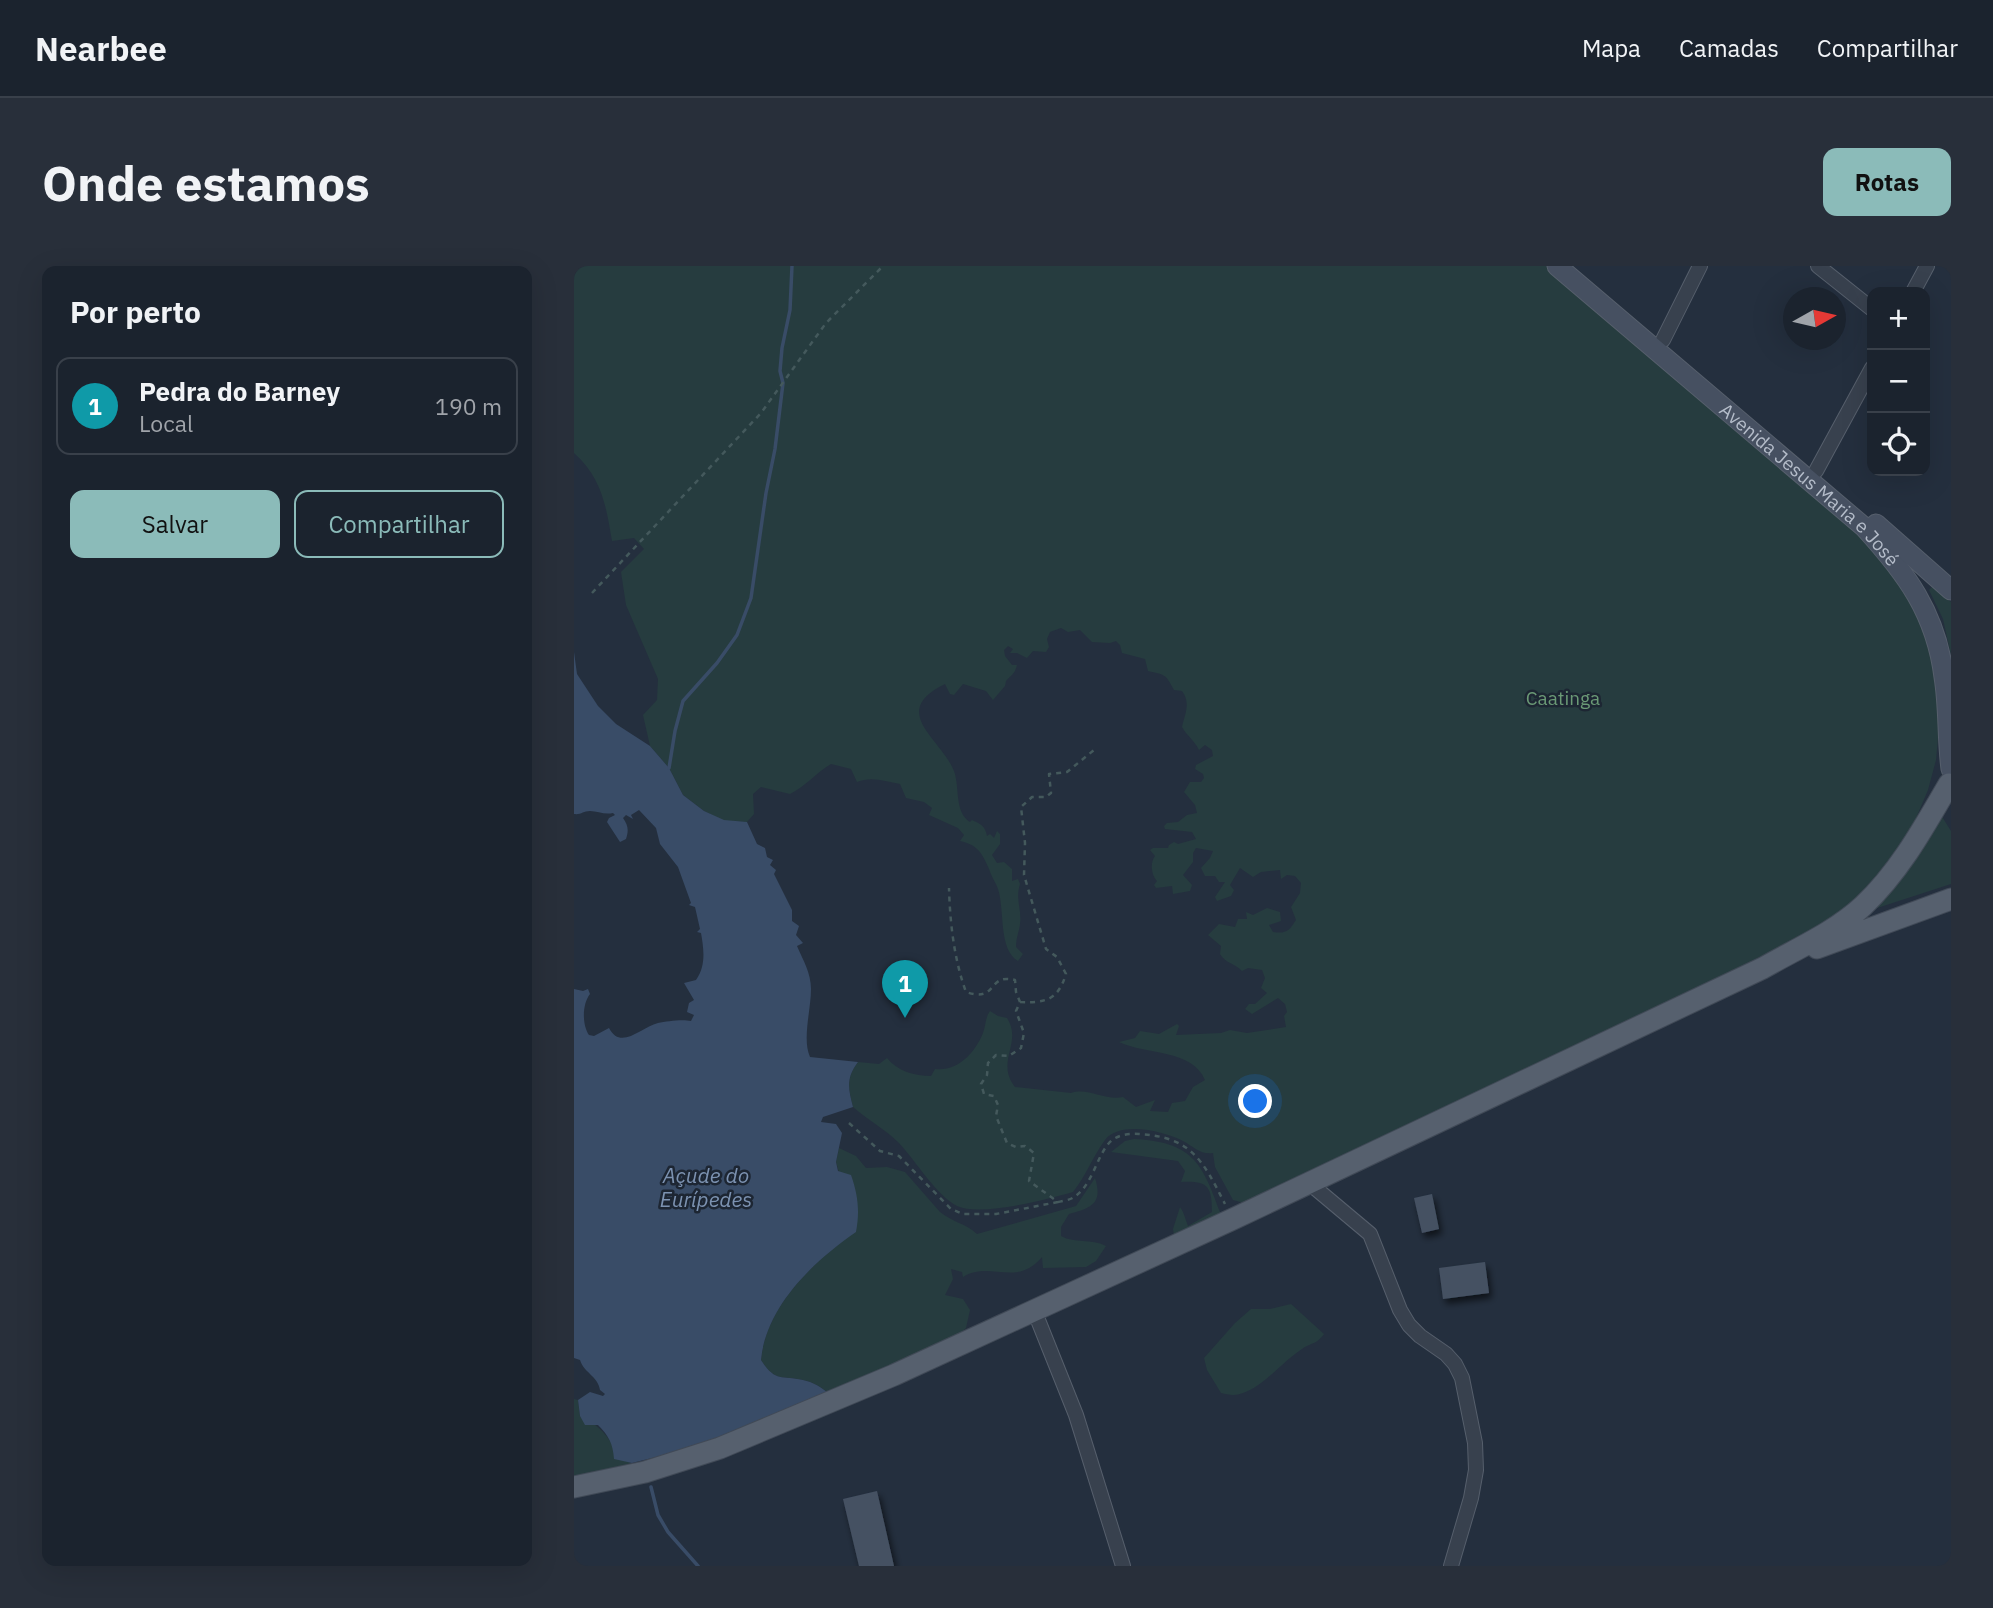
<!DOCTYPE html>
<html lang="pt">
<head>
<meta charset="utf-8">
<style>
  :root { --surface:#1b232e; --page:#282f3a; --text:#f1f3f6; --muted:#a0a4aa; --line:#39404a; --accent:#8bbbb9 }
  body { margin:0; font-family:"IBM Plex Sans",sans-serif; background:var(--page); color:var(--text) }
  .controls { position:absolute; right:21px; top:21px; display:grid; overflow:hidden; border-radius:14px; box-shadow:0 7px 28px #0002 }
  .controls button { width:63px; height:63px; display:grid; place-items:center; padding:0; border:0; border-bottom:2px solid var(--line); background:var(--surface); color:var(--text); font:35px sans-serif }
  .compass { position:absolute; left:1209px; top:21px; width:63px; height:63px; border-radius:50%; background:var(--surface); box-shadow:0 7px 28px #0002; rotate:82deg }
  .you { position:absolute; left:682px; top:836px; width:24px; height:24px; margin:-18px; border:5px solid #fff; border-radius:50%; background:#1a73e8; box-shadow:0 0 0 10px #1a73e833 }
  .badge { display:grid; place-items:center; width:46px; height:46px; border-radius:50%; background:var(--accent); color:#fff; font-size:23px; font-weight:700 }
  .pin { position:absolute; translate:-50% -58px; filter:drop-shadow(0 2px 4px #0008) }
  .pin::after { content:''; position:absolute; top:37px; width:24px; height:21px; background:inherit; clip-path:polygon(0 0,100% 0,50% 100%) }
  .list { margin:0; padding:0; list-style:none }
  h2 { display:flex; justify-content:space-between; align-items:center; height:91px; margin:0; padding:0 28px; font-size:30px }
  h2 small { font-size:23px; font-weight:400; color:var(--muted) }
  .list li { display:grid; grid-template-columns:46px 1fr auto; gap:21px; align-items:center; box-sizing:border-box; height:98px; margin:0 14px 14px; padding:0 14px; border:2px solid var(--line); border-radius:14px }
  .list b { display:block; font-size:26px; white-space:nowrap }
  .list p { margin:0; font-size:23px; white-space:nowrap; color:var(--muted) }
  .list em { font-size:23px; font-style:normal; color:var(--muted) }
  .actions { display:flex; gap:14px; padding:21px 28px }
  .actions a { flex:1; padding:16px 0; border:2px solid var(--accent); border-radius:14px; text-align:center; font-size:24px; color:var(--accent) }
  .actions .main { background:var(--accent); color:#111 }
  .icon { flex:none; width:38px; height:38px; fill:none; stroke:currentColor; stroke-width:2; stroke-linecap:round; stroke-linejoin:round }
  .map { position:relative; flex:none; width:1377px; height:1300px; overflow:hidden; border-radius:14px }
  header { display:flex; align-items:center; gap:42px; box-sizing:border-box; height:98px; padding:0 35px; background:var(--surface); border-bottom:2px solid var(--line) }
  header strong { font-size:33px }
  nav { display:flex; gap:38px; margin-inline-start:auto; font-size:24px }
  .intro { display:flex; align-items:center; justify-content:space-between; box-sizing:border-box; height:168px; padding:0 42px }
  h1 { margin:0; font-size:49px }
  .button { padding:18px 32px; border-radius:14px; background:var(--accent); color:#111; font-size:24px; font-weight:700 }
  main { display:flex; gap:42px; padding:0 42px }
  aside { flex:1; background:var(--surface); border-radius:14px; box-shadow:0 7px 28px #0002 }
  .map>svg:first-child { display:block }
  .green { fill:#263c3f }
  .water { fill:#394c67 }
  .lines { fill:none; stroke-linecap:round; stroke-linejoin:round }
  .stream { stroke:#394c67; stroke-width:3.5 }
  .building { fill:#455162; filter:url(#shadow) }
  .street-casing { stroke:#565f6c; stroke-width:16 }
  .secondary-casing { stroke:#565f6c; stroke-width:21 }
  .primary-casing { stroke:#414a57; stroke-width:23 }
  .path { stroke:#44595c; stroke-width:2.5; stroke-dasharray:5 5; stroke-linecap:butt }
  .street { stroke:#38414e; stroke-width:14 }
  .secondary { stroke:#465061; stroke-width:19 }
  .primary { stroke:#56606e; stroke-width:21 }
  .labels { text-anchor:middle; stroke-width:5; stroke-linejoin:round; paint-order:stroke }
  .street-label { font-size:19px; fill:#b4bcc9; stroke:#1d2633 }
  .park-label { font-size:19px; fill:#6b9a76; stroke:#1d2633 }
  .water-label { font-size:21px; font-style:italic; fill:#7c92b1; stroke:#1d2633 }
</style>
</head>
<body>
<header>
<strong>Nearbee</strong>
<nav><a>Mapa</a><a>Camadas</a><a>Compartilhar</a></nav>
</header>
<div class="intro"><h1>Onde estamos</h1><a class="button">Rotas</a></div>
<main>
<aside>
<h2>Por perto<small></small></h2>
<ul class="list">
<li><span class="badge" style="background:#0f9aa8">1</span><div><b>Pedra do Barney</b><p>Local</p></div><em>190 m</em></li>
</ul>
<div class="actions"><a class="main">Salvar</a><a>Compartilhar</a></div>
</aside>
<div class="map">
<svg width="1377" height="1300" viewBox="0 0 1377 1300">
  <defs>
    <filter id="shadow"><feDropShadow dx="3" dy="5" stdDeviation="3.5" flood-color="#0009"/></filter>
  </defs>
  <rect width="100%" height="100%" fill="#242f3e"/>
  <path class="green" d="M 0,0 L 972,0 L 1284,263 L 1334,324 L 1360,387 L 1366,451 L 1362,494 L 1354,524 L 1340,557 L 1326,582 L 1285,632 L 1245,661 L 1110,729 L 670,937 L 659,934 L 641,901 L 639,887 C 627,889 620,881 609,875 C 591,866 547,854 531,874 C 519,890 512,910 499,926 C 474,933 407,951 383,940 C 363,930 341,894 325,877 C 311,863 294,854 279,841 C 274,822 272,812 284,796 L 305,798 L 313,792 C 323,805 341,810 357,810 L 361,803 C 383,806 401,787 409,767 C 412,759 411,752 416,745 L 424,750 L 433,752 C 449,777 421,795 441,821 L 497,827 C 514,821 531,835 549,831 L 562,841 L 581,834 L 576,845 L 594,846 L 598,837 L 611,835 L 619,821 L 631,814 C 618,783 572,789 545,776 L 561,772 L 566,765 L 585,768 L 603,758 L 605,760 L 602,769 L 647,767 L 656,764 L 673,767 L 712,761 L 710,750 L 713,746 L 711,738 L 704,732 L 678,748 L 671,743 L 675,738 L 681,738 L 693,727 L 687,722 L 691,712 L 688,704 L 674,702 L 668,705 C 661,697 652,698 646,688 L 647,680 L 634,669 L 645,658 L 661,661 L 664,653 L 673,653 L 672,646 L 679,649 L 693,642 L 706,646 L 707,655 L 695,659 L 699,666 C 712,668 715,665 722,654 L 717,641 L 726,627 L 727,617 L 721,610 L 713,609 L 707,613 L 706,604 L 687,606 L 679,611 L 666,602 L 656,619 L 660,624 L 657,630 L 643,635 L 641,631 L 651,616 L 645,616 L 641,610 L 631,610 L 627,602 L 636,592 L 639,585 L 622,582 L 619,587 L 619,596 L 609,609 L 618,619 L 616,625 L 599,628 L 598,620 L 582,622 L 580,619 L 583,615 C 577,609 576,596 581,590 L 576,584 L 579,582 L 594,582 L 595,579 L 600,576 L 604,578 L 622,573 L 618,566 L 591,563 L 590,560 L 593,557 L 604,556 L 613,549 L 623,547 L 621,539 L 610,526 L 616,516 L 627,516 L 630,512 L 629,508 L 621,503 L 622,499 L 639,490 L 638,484 L 631,479 L 625,484 C 621,475 613,470 608,461 C 611,448 617,437 608,425 L 600,424 C 591,407 591,409 574,405 L 571,393 L 548,387 L 546,379 L 542,375 L 536,377 L 518,376 L 506,364 L 494,366 L 487,362 L 476,366 L 473,373 L 475,381 L 472,386 L 459,385 L 453,392 L 443,387 L 436,387 L 439,383 L 434,380 L 430,384 L 431,390 L 438,399 L 443,399 C 441,408 437,409 432,415 L 431,420 L 419,434 L 412,425 L 389,418 L 380,429 L 376,428 L 371,418 C 314,446 367,472 380,505 C 386,521 380,546 396,556 L 398,554 C 407,558 411,560 413,570 L 416,568 L 420,572 L 423,565 L 426,568 L 426,578 L 418,589 L 423,597 L 430,596 L 438,603 L 438,615 L 444,613 L 446,618 C 441,634 448,643 446,658 C 445,666 442,672 442,681 L 449,688 L 444,695 C 424,683 431,644 424,623 C 422,617 417,610 415,603 C 408,587 404,579 386,575 L 390,569 L 384,562 L 355,549 L 358,542 L 350,536 L 332,532 L 326,518 C 311,515 297,510 283,516 L 277,503 L 257,498 C 242,507 232,520 216,528 L 187,521 L 179,528 L 180,548 L 173,556 L 150,555 L 130,545 L 109,529 L 95,502 L 76,480 L 69,449 L 83,434 L 84,413 L 52,339 L 47,306 L 70,283 L 60,272 L 38,275 C 32,240 28,212 0,187 Z
    M 1359,320 L 1377,336 L 1377,389 L 1369,353 L 1355,324 Z
    M 1367,549 L 1377,565 L 1377,618 L 1294,645 Z
    M 560,873 C 618,876 628,896 646,946 L 642,951 L 600,969 L 599,963 L 606,941 L 609,946 L 614,960 L 638,946 C 638,919 633,915 607,916 L 611,905 L 604,895 L 537,886 L 551,875 Z
    M 265,882 L 282,890 L 292,902 L 313,901 L 331,906 L 366,946 C 378,956 391,957 403,968 L 502,940 L 521,912 C 529,937 518,942 495,948 L 487,961 L 487,970 C 501,978 517,972 532,980 L 522,995 L 512,1001 L 469,1002 L 468,991 C 442,1022 416,994 389,1011 L 388,1006 L 377,1003 L 379,1013 L 371,1029 L 389,1033 L 396,1044 L 392,1062 L 380,1073 L 254,1127 C 247,1121 239,1116 229,1114 C 207,1109 202,1117 187,1094 C 192,1040 240,995 282,965 L 262,896 Z
    M 717,1038 L 750,1068 C 742,1079 738,1076 728,1083 C 709,1095 690,1120 669,1127 C 661,1130 655,1129 647,1127 L 633,1104 L 630,1092 L 661,1057 L 677,1043 L 696,1043 Z
    M 0,1133 L 4,1134 L 6,1150 C 30,1162 34,1171 48,1194 L 58,1197 L 0,1211 Z"/>
  <path class="water" d="M 0,386 L 3,408 L 24,440 L 42,458 L 76,480 L 95,502 L 109,529 L 130,545 L 150,554 L 173,556 L 183,578 L 191,582 L 193,591 L 199,594 L 196,599 L 202,604 L 200,608 L 218,644 L 218,655 L 225,660 L 222,669 L 229,677 L 223,680 C 229,694 237,707 237,723 C 237,744 228,773 236,791 L 284,796 C 272,812 274,822 279,841 L 249,851 L 247,856 L 262,858 L 268,867 L 262,896 L 264,905 L 277,909 C 284,929 286,945 282,966 C 240,995 192,1040 187,1094 C 202,1117 207,1109 229,1114 C 239,1116 247,1121 254,1127 L 156,1168 L 110,1184 L 58,1197 L 40,1193 C 39,1178 35,1170 24,1159 L 11,1159 L 6,1150 L 4,1134 L 16,1126 L 29,1130 L 31,1128 L 26,1124 C 24,1110 10,1107 6,1094 L 0,1092 L 0,723 L 9,725 L 14,723 L 16,728 C 8,738 8,759 15,769 L 20,770 L 35,762 C 47,785 67,761 84,757 C 93,755 109,753 117,755 L 120,749 L 113,746 L 115,737 L 120,734 L 110,717 L 122,714 C 132,700 130,684 127,667 L 123,666 L 126,663 L 121,641 L 115,639 L 117,637 L 104,601 L 86,578 L 82,562 L 65,544 L 57,549 L 59,553 L 52,549 L 49,552 C 54,559 55,564 52,573 L 46,576 L 33,556 L 35,552 L 41,549 L 39,547 C 30,549 24,545 16,545 C 9,545 7,549 0,548 Z"/>
  <g class="lines">
    <path class="stream" d="M 95,502 L 101,465 L 109,435 L 143,397 L 163,369 L 177,332 L 192,227 L 201,183 L 209,117 L 206,105 L 208,82 L 216,44 L 218,0
      M 77,1221 L 84,1249 L 94,1266 L 124,1300"/>
  </g>
  <path class="building" d="M 858,928 L 865,963 L 848,967 L 840,932 Z
    M 911,996 L 915,1027 L 869,1033 L 865,1002 Z
    M 303,1225 L 320,1300 L 285,1300 L 269,1233 Z"/>
  <g class="lines">
    <defs>
      <path id="street" d="M 1244,0 L 1298,43
        M 1339,26 L 1353,0
        M 1089,74 L 1126,0
        M 1242,205 L 1298,102
        M 734,916 L 796,968 L 826,1044 L 835,1059 L 846,1070 L 872,1088 L 881,1098 L 888,1112 L 901,1177 L 902,1204 L 897,1232 L 877,1300
        M 460,1044 L 502,1149 L 549,1300"/>
      <g id="secondary">
        <path id="s1" d="M 983,0 L 1290,261 C 1332,307 1362,347 1370,411 C 1375,441 1373,472 1377,503"/>
        <path d="M 1302,258 L 1377,324"/>
      </g>
      <path id="primary" d="M 1243,682 L 1377,633
        M 0,1221 L 71,1206 L 146,1182 L 320,1109 L 659,953 L 1189,702 C 1222,683 1261,666 1289,640 C 1326,605 1350,561 1375,518"/>
    </defs>
    <use href="#street" class="street-casing"/>
    <use href="#secondary" class="secondary-casing"/>
    <use href="#primary" class="primary-casing"/>
    <path class="path" d="M 18,327 L 187,147 L 252,57 L 309,0
      M 446,736 C 472,737 484,734 492,708 L 483,691 L 472,683 L 450,609 L 451,577 L 447,541 L 458,531 L 472,531 L 477,527 L 475,508 L 493,506 L 520,484
      M 275,857 L 306,885 L 325,890 L 377,943 L 389,948 L 422,948 L 484,936 L 455,915 L 460,887 L 451,880 L 442,881 L 433,877 L 422,850 L 424,839 L 420,830 L 410,828 L 407,818 L 413,809 L 414,797 L 422,789 L 435,790 L 447,782 L 450,767 L 442,745 L 446,736 L 442,726 L 441,714 C 412,707 425,737 392,726 C 380,693 376,657 375,622
      M 484,936 C 489,935 496,934 500,931 C 518,920 522,892 535,877 C 542,869 555,867 565,868 C 618,871 629,895 651,938"/>
    <use href="#street" class="street"/>
    <use href="#secondary" class="secondary"/>
    <use href="#primary" class="primary"/>
  </g>
  <g class="labels">
    <g class="street-label">
      <text dy="7" stroke="none"><textPath href="#s1" startOffset="334">Avenida Jesus Maria e José</textPath></text>
    </g>
    <g class="park-label">
      <text x="989" y="439">Caatinga</text>
    </g>
    <g class="water-label">
      <text x="132" y="917">Açude do<tspan x="132" dy="24">Eurípedes</tspan></text>
    </g>
  </g>
</svg>
<div class="controls">
<button>+</button>
<button>−</button>
<button><svg class="icon" aria-label="locate" viewBox="0 0 24 24"><circle cx="12" cy="12" r="6"/><path d="M12 2v4M12 18v4M2 12h4M18 12h4"/></svg></button>
</div>
<svg class="compass" viewBox="-18 -18 36 36"><path d="M0-13l5 13h-10z" fill="#e53935"/><path d="M0 13l5-13h-10z" fill="#a0a4aa"/></svg>
<div class="you"></div>
<div class="pin badge" style="left:331px;top:752px;background:#0f9aa8">1</div>
</div>
</main>
</body>
</html>
